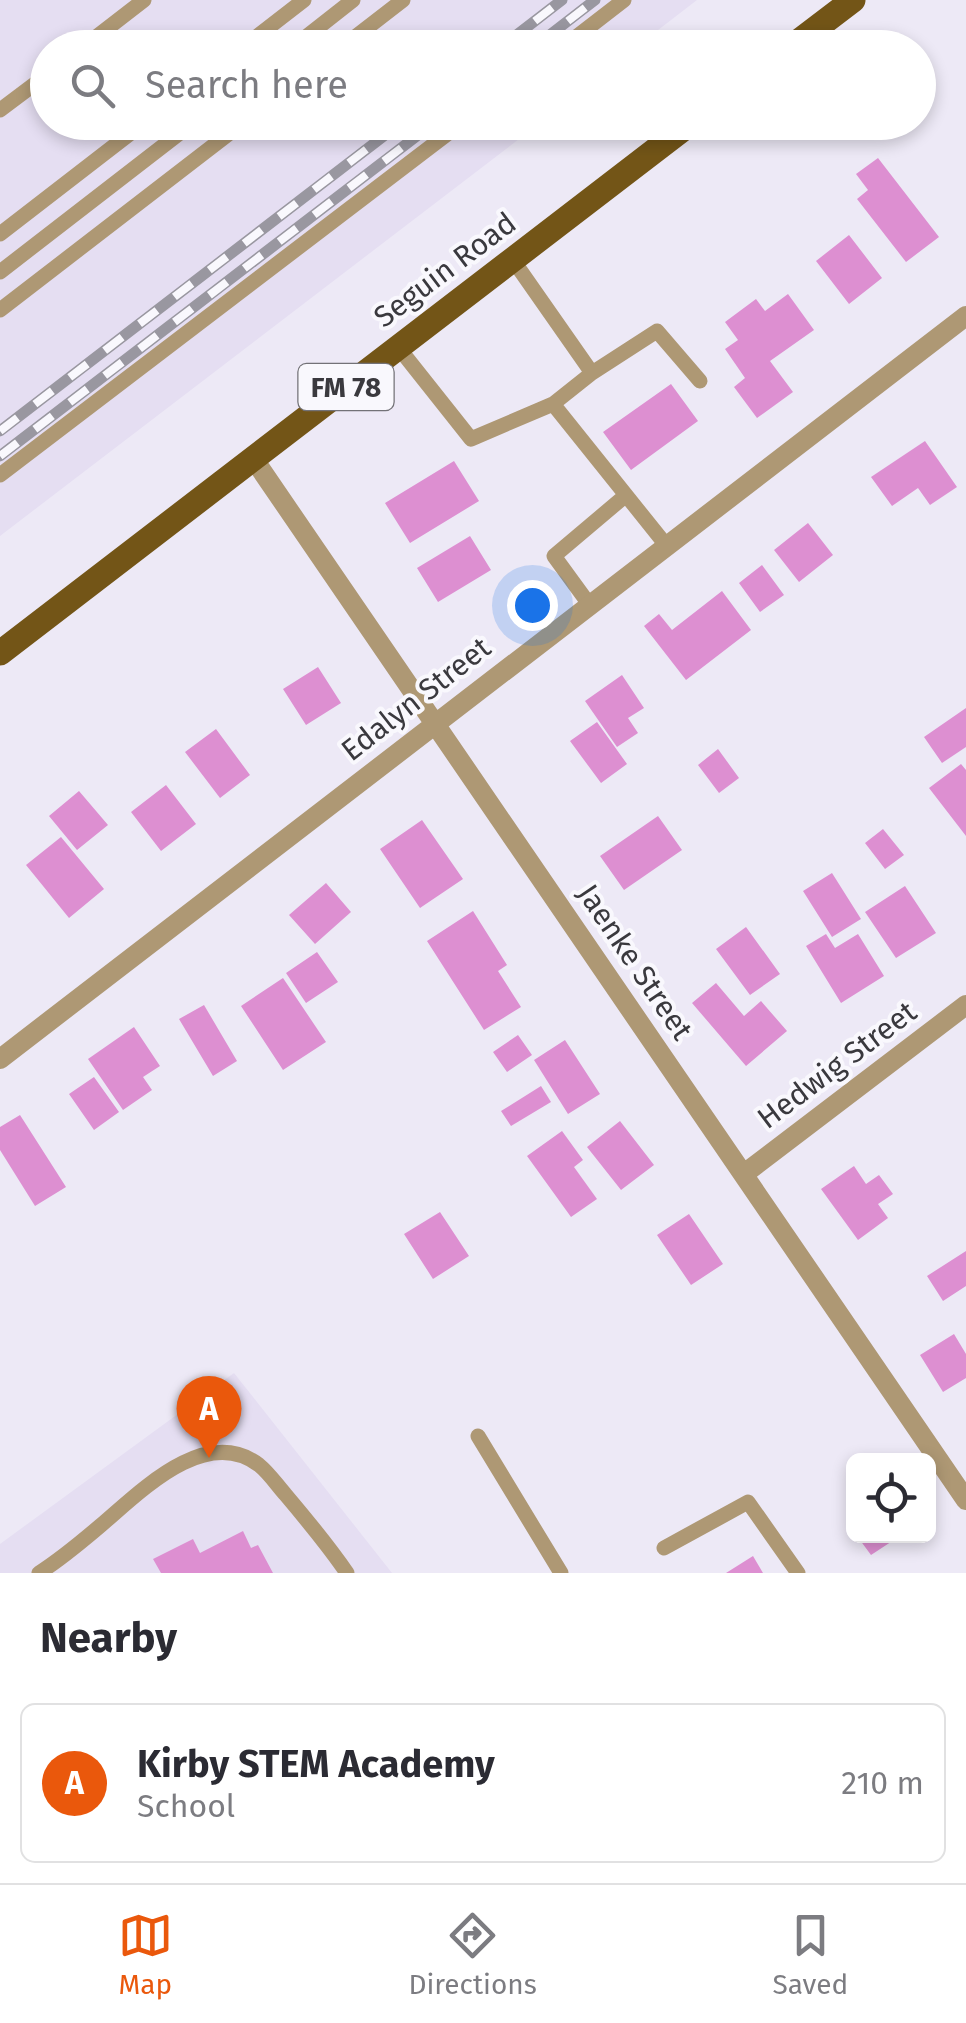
<!DOCTYPE html>
<html lang="en">
<head>
<meta charset="utf-8">
<style>
  :root { --surface:#fff; --page:#f7f7f7; --text:#2b2b33; --muted:#7c7c81; --line:#e1e1e2; --accent:#ea580c }
  body { margin:0; font-family:"Fira Sans",sans-serif; background:var(--page); color:var(--text) }
  .controls { position:absolute; right:30px; bottom:30px; display:grid; overflow:hidden; border-radius:15px; box-shadow:0 5px 15px #0003 }
  .controls button { width:90px; height:90px; display:grid; place-items:center; padding:0; border:0; border-bottom:2px solid var(--line); background:var(--surface); color:var(--text); font:50px sans-serif }
  .you { position:absolute; left:532px; top:605px; width:35px; height:35px; margin:-25px; border:8px solid #fff; border-radius:50%; background:#1a73e8; box-shadow:0 0 0 15px #1a73e833 }
  .badge { display:grid; place-items:center; width:65px; height:65px; border-radius:50%; background:var(--accent); color:#fff; font-size:32px; font-weight:700 }
  .pin { position:absolute; translate:-50% -82px; filter:drop-shadow(0 2px 5px #0008) }
  .pin::after { content:''; position:absolute; top:52px; width:35px; height:30px; background:inherit; clip-path:polygon(0 0,100% 0,50% 100%) }
  .list { margin:0; padding:0; list-style:none }
  h2 { display:flex; justify-content:space-between; align-items:center; height:130px; margin:0; padding:0 40px; font-size:42px }
  h2 small { font-size:32px; font-weight:400; color:var(--muted) }
  .list li { display:grid; grid-template-columns:65px 1fr auto; gap:30px; align-items:center; box-sizing:border-box; height:160px; margin:0 20px 20px; padding:0 20px; border:2px solid var(--line); border-radius:15px }
  .list b { display:block; font-size:38px; white-space:nowrap }
  .list p { margin:0; font-size:32px; white-space:nowrap; color:var(--muted) }
  .list em { font-size:32px; font-style:normal; color:var(--muted) }
  .icon { flex:none; width:55px; height:55px; fill:none; stroke:currentColor; stroke-width:2; stroke-linecap:round; stroke-linejoin:round }
  .map { position:relative; flex:none; width:966px; height:1573px; overflow:hidden }
  .search { position:absolute; background:var(--surface); box-shadow:0 5px 15px #0003; left:30px; right:30px; top:30px; height:110px; display:flex; align-items:center; gap:25px; box-sizing:border-box; padding:0 35px; border-radius:55px; color:var(--muted); font-size:38px }
  .sheet { height:310px; background:var(--surface) }
  nav { display:flex; justify-content:space-around; align-items:center; box-sizing:border-box; height:140px; border-top:2px solid var(--line); background:var(--surface); font-size:28px; color:var(--muted) }
  nav a { display:grid; justify-items:center; gap:5px }
  nav .on { color:var(--accent) }
  .map>svg:first-child { display:block }
  .built { fill:#e5def2 }
  .building { fill:#dd8fd1 }
  .lines { fill:none; stroke-linecap:round; stroke-linejoin:round }
  .service { stroke:#ae9874; stroke-width:15 }
  .minor { stroke:#ae9874; stroke-width:20 }
  .primary { stroke:#735517; stroke-width:25 }
  .rail-casing { stroke:#9997a0; stroke-width:11 }
  .rail { stroke:#f9f8fd; stroke-width:8; stroke-dasharray:22; stroke-linecap:butt }
  .labels { text-anchor:middle; stroke-width:8; stroke-linejoin:round; paint-order:stroke }
  .shield { fill:#f9f8fd; stroke:#737277; stroke-width:2.5 }
  .shield-label { font-size:28px; font-weight:bold; fill:#3a393e }
  .street-label { font-size:30px; fill:#3a393e; stroke:#f9f8fd }
</style>
</head>
<body>
<div class="map">
<svg width="966" height="1573" viewBox="0 0 966 1573">
  <rect width="100%" height="100%" fill="#ede9f6"/>
  <path class="built" d="M 0,0 L 697,0 L 636,47 L 48,48 L 48,122 L 540,123 L 0,536 Z
    M 234,1373 L 392,1573 L 0,1573 L 0,1544 Z"/>
  <path class="building" d="M 878,158 L 939,237 L 906,262 L 857,199 L 868,190 L 856,174 Z
    M 849,235 L 882,278 L 849,304 L 816,261 Z
    M 788,294 L 814,330 L 770,361 L 793,392 L 757,418 L 734,387 L 745,378 L 725,349 L 738,340 L 725,322 L 756,299 L 765,311 Z
    M 671,384 L 698,421 L 631,470 L 603,432 Z
    M 925,441 L 957,487 L 930,505 L 918,488 L 892,506 L 871,477 Z
    M 454,461 L 479,501 L 410,543 L 385,503 Z
    M 808,523 L 833,555 L 799,582 L 774,550 Z
    M 470,536 L 491,570 L 438,602 L 417,568 Z
    M 762,565 L 784,595 L 760,612 L 739,583 Z
    M 722,591 L 751,630 L 686,680 L 644,626 L 659,614 L 672,630 Z
    M 318,667 L 341,703 L 306,725 L 283,689 Z
    M 622,675 L 644,708 L 628,718 L 638,733 L 617,747 L 585,701 Z
    M 966,708 L 966,747 L 942,763 L 924,737 Z
    M 597,722 L 627,764 L 601,783 L 570,741 Z
    M 216,729 L 250,775 L 220,798 L 185,752 Z
    M 718,749 L 739,778 L 719,793 L 698,765 Z
    M 961,764 L 966,770 L 966,836 L 929,788 Z
    M 166,785 L 196,824 L 161,851 L 131,812 Z
    M 79,791 L 108,825 L 77,850 L 49,816 Z
    M 658,816 L 682,850 L 624,890 L 600,856 Z
    M 422,820 L 463,879 L 420,908 L 380,849 Z
    M 883,829 L 904,855 L 885,869 L 865,843 Z
    M 61,837 L 104,889 L 69,918 L 26,865 Z
    M 832,873 L 861,919 L 832,937 L 803,891 Z
    M 326,883 L 351,912 L 315,944 L 289,915 Z
    M 905,886 L 936,933 L 896,958 L 865,912 Z
    M 473,911 L 507,965 L 498,971 L 521,1007 L 484,1030 L 427,941 Z
    M 746,927 L 780,974 L 750,995 L 716,949 Z
    M 826,934 L 835,948 L 858,934 L 884,976 L 841,1003 L 806,946 Z
    M 317,952 L 338,982 L 306,1003 L 286,973 Z
    M 283,978 L 326,1042 L 283,1070 L 241,1006 Z
    M 716,983 L 744,1016 L 761,1001 L 787,1031 L 746,1066 L 692,1003 Z
    M 204,1005 L 237,1061 L 213,1076 L 179,1019 Z
    M 134,1027 L 160,1066 L 143,1077 L 152,1090 L 123,1110 L 88,1059 Z
    M 518,1035 L 532,1055 L 507,1072 L 493,1052 Z
    M 565,1040 L 600,1094 L 568,1114 L 534,1060 Z
    M 94,1077 L 119,1112 L 94,1130 L 69,1094 Z
    M 541,1086 L 551,1102 L 511,1126 L 501,1111 Z
    M 20,1115 L 66,1187 L 35,1206 L 0,1150 L 0,1127 Z
    M 620,1121 L 654,1165 L 621,1190 L 587,1147 Z
    M 562,1131 L 583,1160 L 574,1167 L 597,1199 L 571,1217 L 527,1156 Z
    M 854,1166 L 866,1184 L 879,1175 L 893,1194 L 878,1204 L 888,1218 L 858,1240 L 821,1189 Z
    M 440,1212 L 469,1256 L 433,1279 L 404,1234 Z
    M 689,1214 L 723,1264 L 691,1285 L 657,1235 Z
    M 966,1251 L 966,1286 L 943,1301 L 927,1276 Z
    M 954,1334 L 966,1354 L 966,1378 L 943,1392 L 920,1355 Z
    M 243,1531 L 251,1548 L 258,1545 L 273,1573 L 161,1573 L 153,1559 L 193,1539 L 200,1553 Z
    M 857,1536 L 900,1536 L 871,1555 Z
    M 753,1556 L 763,1573 L 726,1573 Z"/>
  <g class="lines">
    <path class="service" d="M 82,48 L 144,0
      M 242,48 L 304,0
      M 292,48 L 353,0
      M 341,48 L 403,0
      M 562,48 L 624,0
      M 0,110 L 48,74
      M 0,234 L 145,122
      M 513,260 L 592,373 L 553,404 L 666,545
      M 0,272 L 194,122
      M 0,310 L 244,122
      M 398,347 L 471,439 L 553,404
      M 592,373 L 657,331 L 700,381
      M 0,475 L 463,122
      M 589,604 L 554,556 L 625,496
      M 478,1436 L 561,1573
      M 664,1548 L 748,1502 L 798,1573
      M 39,1573 C 61,1559 80,1543 100,1526 C 139,1493 205,1424 259,1465 C 269,1473 277,1485 285,1494 C 307,1520 328,1545 347,1573"/>
    <path class="minor" d="M 253,458 L 966,1500
      M 0,1059 L 966,316
      M 744,1174 L 966,1005"/>
    <path class="primary" d="M 790,48 L 853,0
      M 0,653 L 692,122"/>
    <defs>
      <path id="rail" d="M 500,48 L 562,0
        M 533,48 L 595,0
        M 0,431 L 402,122
        M 0,456 L 435,122"/>
    </defs>
    <use href="#rail" class="rail-casing"/>
    <use href="#rail" class="rail"/>
  </g>
  <g class="labels">
    <rect class="shield" x="298.5" y="364" width="95" height="46" rx="8"/>
    <g class="shield-label">
      <text x="346" y="397">FM 78</text>
    </g>
    <g class="street-label">
      <text transform="translate(445 270) rotate(-37)" y="10">Seguin Road</text>
      <text transform="translate(416 699) rotate(-38)" y="10">Edalyn Street</text>
      <text transform="translate(635 962) rotate(56)" y="10">Jaenke Street</text>
      <text transform="translate(837 1065) rotate(-37)" y="10">Hedwig Street</text>
    </g>
  </g>
</svg>
<div class="controls">
<button><svg class="icon" aria-label="locate" viewBox="0 0 24 24"><circle cx="12" cy="12" r="6"/><path d="M12 2v4M12 18v4M2 12h4M18 12h4"/></svg></button>
</div>
<div class="you"></div>
<div class="pin badge" style="left:209px;top:1458px">A</div>
<div class="search"><svg class="icon" aria-label="search" viewBox="0 0 24 24"><circle cx="10" cy="10" r="6"/><path d="M15 15l6 6"/></svg>Search here</div>
</div>
<section class="sheet">
<h2>Nearby<small></small></h2>
<ul class="list">
<li><span class="badge">A</span><div><b>Kirby STEM Academy</b><p>School</p></div><em>210 m</em></li>
</ul>
</section>
<nav>
<a class="on"><svg class="icon" aria-label="map" viewBox="0 0 24 24"><path d="M3 6l6-2 6 2 6-2v14l-6 2-6-2-6 2zM9 4v14M15 6v14"/></svg>Map</a>
<a><svg class="icon" aria-label="directions" viewBox="0 0 24 24"><path d="M12 3l9 9-9 9-9-9zM9 14v-3h6M13 9l2 2-2 2"/></svg>Directions</a>
<a><svg class="icon" aria-label="saved" viewBox="0 0 24 24"><path d="M7 4h10v16l-5-4-5 4z"/></svg>Saved</a>
</nav>
</body>
</html>
